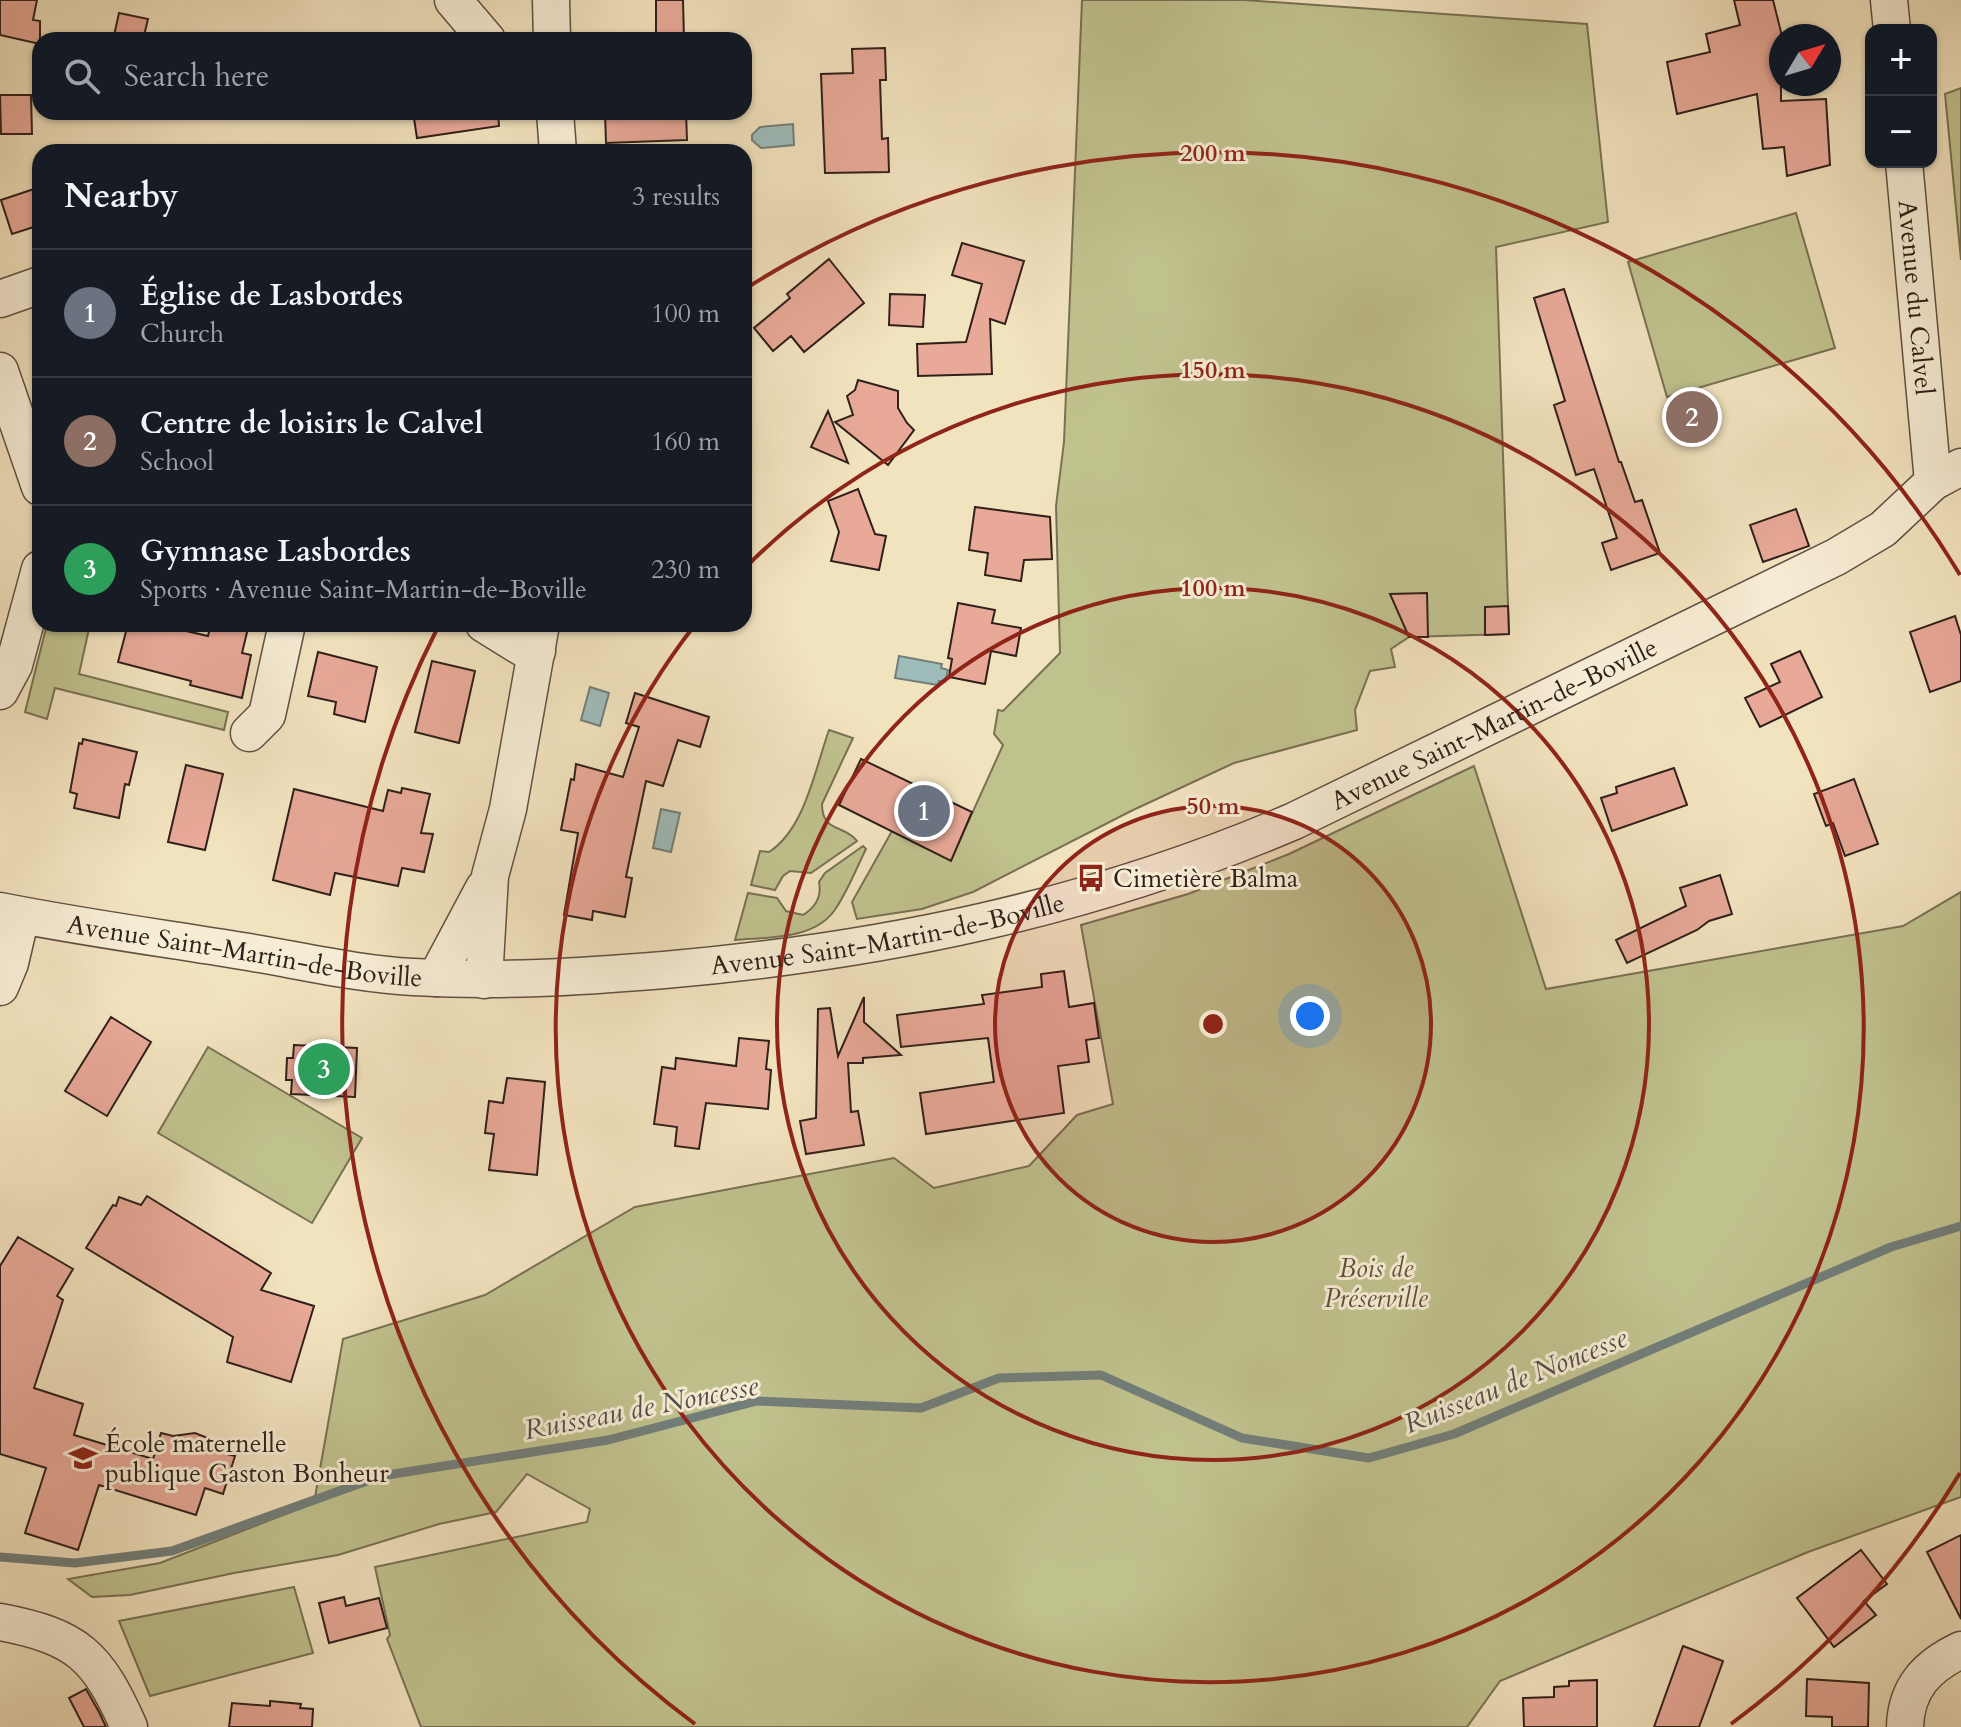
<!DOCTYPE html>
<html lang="en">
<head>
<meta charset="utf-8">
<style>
  :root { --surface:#171b24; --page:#242831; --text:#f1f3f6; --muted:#9ea1a6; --line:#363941; --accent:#c59692 }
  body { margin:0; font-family:Cardo,serif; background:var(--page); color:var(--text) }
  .controls { position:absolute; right:24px; top:24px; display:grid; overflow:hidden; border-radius:16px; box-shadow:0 2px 6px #0004 }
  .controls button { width:72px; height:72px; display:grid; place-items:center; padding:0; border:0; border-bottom:2px solid var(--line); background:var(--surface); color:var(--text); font:40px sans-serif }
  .compass { position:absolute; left:1769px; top:24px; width:72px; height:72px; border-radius:50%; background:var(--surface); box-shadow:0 2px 6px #0004; rotate:52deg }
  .you { position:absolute; left:1310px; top:1016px; width:28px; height:28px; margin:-20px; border:6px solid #fff; border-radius:50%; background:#1a73e8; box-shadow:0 0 0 12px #1a73e833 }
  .badge { display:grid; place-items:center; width:52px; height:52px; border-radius:50%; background:var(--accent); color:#fff; font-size:26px; font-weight:700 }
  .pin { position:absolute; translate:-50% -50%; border:4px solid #fff; box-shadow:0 2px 8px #0006 }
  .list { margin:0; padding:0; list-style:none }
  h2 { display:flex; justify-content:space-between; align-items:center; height:104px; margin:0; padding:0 32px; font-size:34px }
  h2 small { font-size:26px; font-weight:400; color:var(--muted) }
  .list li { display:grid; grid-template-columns:52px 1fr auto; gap:24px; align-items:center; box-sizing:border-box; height:128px; padding:0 32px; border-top:2px solid var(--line) }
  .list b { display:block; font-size:30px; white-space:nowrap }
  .list p { margin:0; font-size:26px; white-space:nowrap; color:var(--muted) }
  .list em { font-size:26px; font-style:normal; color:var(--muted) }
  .icon { flex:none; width:44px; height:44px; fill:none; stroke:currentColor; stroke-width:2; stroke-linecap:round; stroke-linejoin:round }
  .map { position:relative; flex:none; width:1961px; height:1727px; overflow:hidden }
  .search { position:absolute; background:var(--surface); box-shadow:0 2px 6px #0004; left:32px; top:32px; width:720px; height:88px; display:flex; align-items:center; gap:20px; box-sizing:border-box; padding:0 28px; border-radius:24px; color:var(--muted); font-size:30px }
  .panel { position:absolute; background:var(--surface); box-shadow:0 2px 6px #0004; left:32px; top:144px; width:720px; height:488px; border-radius:24px }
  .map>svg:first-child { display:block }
  .green { fill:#c0c28e; stroke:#787154; stroke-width:2 }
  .water { fill:#9ebcba; stroke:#727e7a; stroke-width:2 }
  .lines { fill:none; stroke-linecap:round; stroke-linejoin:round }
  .stream { stroke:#727e7a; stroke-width:9 }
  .building { fill:#e8a998; stroke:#30201a; stroke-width:2 }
  .minor-casing { stroke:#605143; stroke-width:39 }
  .minor { stroke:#f7edd5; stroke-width:36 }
  .ring { fill:none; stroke:#8f2418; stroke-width:4 }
  .labels { text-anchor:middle; stroke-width:6; stroke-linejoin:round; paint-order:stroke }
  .street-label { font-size:26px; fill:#30201a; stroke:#f7edd5 }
  .poi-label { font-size:26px; fill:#30201a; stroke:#f7edd5; text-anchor:start }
  .park-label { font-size:26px; font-style:italic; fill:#5b513d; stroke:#f7edd5 }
  .water-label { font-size:28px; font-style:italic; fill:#514f4a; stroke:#f7edd5 }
  .centre { fill:#8f2418; stroke:#f7edd5; stroke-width:4 }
  .ring-label { font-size:24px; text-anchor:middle; font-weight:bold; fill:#8f2418; stroke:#f7edd5; stroke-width:6; stroke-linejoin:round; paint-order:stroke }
</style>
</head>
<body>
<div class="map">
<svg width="1961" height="1727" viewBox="0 0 1961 1727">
  <rect width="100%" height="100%" fill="#f2e3bf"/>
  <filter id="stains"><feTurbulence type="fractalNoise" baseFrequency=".0025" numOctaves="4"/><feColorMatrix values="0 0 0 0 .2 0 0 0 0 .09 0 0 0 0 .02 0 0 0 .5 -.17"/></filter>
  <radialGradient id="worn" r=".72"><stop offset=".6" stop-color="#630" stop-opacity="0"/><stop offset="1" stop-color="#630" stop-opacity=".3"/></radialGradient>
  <path class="green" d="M 1082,0 L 1244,0 L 1587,24 L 1608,222 L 1496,247 L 1509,634 L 1409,637 L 1391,649 L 1395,667 L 1370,671 L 1355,710 L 1357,730 L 1234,763 L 1131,811 L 973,892 L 922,909 L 857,919 L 852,902 L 892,831 L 951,860 L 1003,745 L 994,734 L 998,710 L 1003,711 L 1060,653 L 1056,506 L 1064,442 Z
    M 1961,88 L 1961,260 L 1945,94 Z
    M 1796,213 L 1835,348 L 1667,397 L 1628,262 Z
    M 47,624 L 90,624 L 79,674 L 228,712 L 224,730 L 55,688 L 47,719 L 25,712 Z
    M 829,730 L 853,738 L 822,804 C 822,833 844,824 857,841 L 811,873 L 790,871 L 783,876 L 775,890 L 751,885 L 760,851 L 769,852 C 805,829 815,769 829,730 Z
    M 1474,766 L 1546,989 L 1903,926 L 1961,892 L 1961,1497 L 1808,1552 L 1500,1681 L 1467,1727 L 421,1727 L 387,1639 L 390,1635 L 375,1567 L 587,1522 L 590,1509 L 527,1474 L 496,1512 L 439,1524 L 338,1555 L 234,1573 L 130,1595 L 92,1597 L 68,1579 L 160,1563 L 314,1503 L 343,1339 L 485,1295 L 635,1207 L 894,1158 L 934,1188 L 1029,1166 L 1077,1115 L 1113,1104 L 1081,925 L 1188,894 L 1289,854 Z
    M 863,846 L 866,849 C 856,869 847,893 834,911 C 813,940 767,937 735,940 L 748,893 L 777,898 L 786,911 L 803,915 C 816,907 822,897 819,882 L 825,873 Z
    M 208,1047 L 362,1138 L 312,1223 L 158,1133 Z
    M 294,1587 L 313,1653 L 150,1696 L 119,1621 Z"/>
  <path class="water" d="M 793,124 L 794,145 L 761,148 L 752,140 L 752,135 L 760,127 Z
    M 899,656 L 942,664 L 941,668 L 948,670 L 945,682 L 939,681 L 938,685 L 895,678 Z
    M 590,687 L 609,693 L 600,726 L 581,720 Z
    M 661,809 L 680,813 L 671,852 L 653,848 Z"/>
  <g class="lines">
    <path class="stream" d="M 0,1557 L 75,1563 L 172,1551 L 381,1476 L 608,1440 L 757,1401 L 921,1408 L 999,1378 L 1101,1375 L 1242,1438 L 1369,1458 L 1454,1434 L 1891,1247 L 1961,1226"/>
  </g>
  <path class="building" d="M 0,0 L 37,0 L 33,20 L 40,21 L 40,44 L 0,35 Z
    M 656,0 L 683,0 L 684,40 L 656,40 Z
    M 1734,0 L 1773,0 L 1781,32 L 1781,101 L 1826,99 L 1830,165 L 1787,176 L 1784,147 L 1763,149 L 1757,94 L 1677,114 L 1667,62 L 1710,52 L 1706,34 L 1740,25 Z
    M 119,13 L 148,19 L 143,40 L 113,40 Z
    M 885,48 L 886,80 L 880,80 L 882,139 L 888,138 L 889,172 L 825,173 L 821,74 L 853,73 L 852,49 Z
    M 0,95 L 31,95 L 32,134 L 1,134 Z
    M 413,112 L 498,112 L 499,126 L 417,138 Z
    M 605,112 L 686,112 L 687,140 L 606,143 Z
    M 40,187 L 40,225 L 12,234 L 1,200 Z
    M 962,243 L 1024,261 L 1005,324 L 990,319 L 992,374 L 918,376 L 917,344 L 966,342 L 982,284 L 952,275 Z
    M 829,259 L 864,303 L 804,352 L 791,336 L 773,351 L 754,328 L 790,298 L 787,294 Z
    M 1564,289 L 1619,462 L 1621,462 L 1635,502 L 1642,500 L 1660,553 L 1611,570 L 1602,543 L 1617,538 L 1594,469 L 1576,475 L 1554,405 L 1565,401 L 1534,298 Z
    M 890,294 L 925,295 L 923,327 L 889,325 Z
    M 858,380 L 898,391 L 898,408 L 907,423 L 914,430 L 888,465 L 835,422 L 853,415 L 847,396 L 855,390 Z
    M 828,411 L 848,463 L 811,447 Z
    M 858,489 L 875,534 L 886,536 L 879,570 L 831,561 L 839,532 L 828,501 Z
    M 975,507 L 1050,517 L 1052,559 L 1024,560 L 1021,581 L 985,575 L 988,553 L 969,550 Z
    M 1796,509 L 1809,546 L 1763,562 L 1750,525 Z
    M 1427,593 L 1428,637 L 1409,637 L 1390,594 Z
    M 958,603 L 995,610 L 992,623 L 1021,628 L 1016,656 L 991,651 L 985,684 L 949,677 L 952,659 L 948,658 Z
    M 1508,606 L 1509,634 L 1485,635 L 1485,607 Z
    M 1955,616 L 1961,635 L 1961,681 L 1930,692 L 1910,632 Z
    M 128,624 L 156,624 L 208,636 L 211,624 L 249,624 L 242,653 L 251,655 L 242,698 L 190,685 L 191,681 L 118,662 Z
    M 1800,651 L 1822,697 L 1760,727 L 1745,698 L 1780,682 L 1771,664 Z
    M 318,652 L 377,667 L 365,722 L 334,714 L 336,702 L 308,696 Z
    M 432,661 L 475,671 L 459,743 L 415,732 Z
    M 635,693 L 709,717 L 700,747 L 678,740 L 663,786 L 646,781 L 626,877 L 632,878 L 625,917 L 593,911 L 592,920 L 564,915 L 578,833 L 561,830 L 571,779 L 574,780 L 576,764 L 623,777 L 639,727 L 626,723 Z
    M 83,739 L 137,752 L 129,785 L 125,784 L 119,818 L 74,808 L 77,794 L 70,792 L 79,743 L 82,744 Z
    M 861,759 L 972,812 L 951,861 L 839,805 Z
    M 186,765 L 223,774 L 205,850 L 168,842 Z
    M 1674,768 L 1687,805 L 1612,831 L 1601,798 L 1617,793 L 1616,787 Z
    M 1854,779 L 1878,844 L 1845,856 L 1833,823 L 1826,826 L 1814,794 Z
    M 402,788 L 430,794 L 421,833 L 433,834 L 424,872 L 402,868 L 398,886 L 335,873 L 330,895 L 273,880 L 294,789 L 383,811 L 388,790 L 401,793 Z
    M 1720,875 L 1732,914 L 1709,921 L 1697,930 L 1627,963 L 1616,940 L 1686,906 L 1680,888 Z
    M 1064,971 L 1069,1007 L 1094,1003 L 1099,1038 L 1086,1040 L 1089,1062 L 1058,1066 L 1064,1113 L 926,1134 L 920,1093 L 994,1082 L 988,1038 L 901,1047 L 897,1015 L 984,1004 L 982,995 L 1042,987 L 1041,974 Z
    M 864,997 L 864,1022 L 901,1055 L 863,1058 L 863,1063 L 848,1063 L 851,1112 L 858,1111 L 864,1145 L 806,1154 L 800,1121 L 816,1118 L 818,1009 L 830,1008 L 838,1056 Z
    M 111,1017 L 151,1042 L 107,1116 L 65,1091 Z
    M 739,1038 L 769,1041 L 766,1069 L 771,1070 L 768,1109 L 706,1103 L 699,1149 L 675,1146 L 677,1127 L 654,1124 L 662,1067 L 675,1069 L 676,1058 L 736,1066 Z
    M 294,1045 L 357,1048 L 355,1097 L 291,1094 L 292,1080 L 286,1080 L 287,1058 L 293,1058 Z
    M 507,1078 L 545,1082 L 537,1175 L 489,1170 L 494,1134 L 485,1133 L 489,1101 L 503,1103 Z
    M 147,1196 L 271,1273 L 261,1290 L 314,1306 L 291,1382 L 227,1362 L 233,1337 L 86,1248 L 113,1205 L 116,1206 L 119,1197 L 141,1205 Z
    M 18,1237 L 73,1269 L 57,1296 L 63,1300 L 34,1388 L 83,1404 L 74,1435 L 153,1459 L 161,1433 L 173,1436 L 195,1433 L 213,1440 L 227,1454 L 235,1456 L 223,1494 L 205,1488 L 196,1515 L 99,1485 L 78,1550 L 25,1533 L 46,1468 L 0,1454 L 0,1266 Z
    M 1961,1535 L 1961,1619 L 1927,1552 Z
    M 1861,1550 L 1887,1584 L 1864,1601 L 1876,1615 L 1834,1647 L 1797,1598 Z
    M 344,1597 L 346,1606 L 379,1598 L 387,1628 L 329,1643 L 319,1603 Z
    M 1683,1646 L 1723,1661 L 1709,1700 L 1699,1727 L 1654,1727 Z
    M 1807,1679 L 1869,1683 L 1868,1727 L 1832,1727 L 1832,1717 L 1806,1716 Z
    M 1597,1680 L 1597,1727 L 1524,1727 L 1523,1698 L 1554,1697 L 1554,1687 L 1569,1686 L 1569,1681 Z
    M 86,1689 L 99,1712 L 106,1727 L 84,1727 L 69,1698 Z
    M 270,1701 L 301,1704 L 300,1708 L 313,1709 L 312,1727 L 229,1727 L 232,1703 L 270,1706 Z"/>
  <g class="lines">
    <defs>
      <g id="minor">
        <path d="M 453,0 L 487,40"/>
        <path d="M 551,0 L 552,40"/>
        <path d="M 1889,0 L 1892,30"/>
        <path d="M 555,112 L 558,152"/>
        <path id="s1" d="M 1904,162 L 1933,482"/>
        <path d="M 0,299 L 40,285"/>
        <path d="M 0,371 L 40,487"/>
        <path d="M 484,624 L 523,648 L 537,651"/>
        <path d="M 0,691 L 14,665 L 40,569"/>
        <path d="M 249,733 L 267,715 L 287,624"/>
        <path id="s2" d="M 0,911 C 80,927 162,938 242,951 C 298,960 356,974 413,977 C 500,982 578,977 664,970 C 884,951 1091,908 1294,821 L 1836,557 L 1883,529 L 1933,482 L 1961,467"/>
        <path d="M 436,978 L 484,888"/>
        <path d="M 484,980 L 490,876 L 508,809 L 541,624"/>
        <path d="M 0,987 L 10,963 L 21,916"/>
        <path d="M 0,1622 C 78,1637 97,1655 129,1727"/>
        <path d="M 1905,1727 C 1906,1688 1927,1666 1961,1650"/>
      </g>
    </defs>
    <use href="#minor" class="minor-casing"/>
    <use href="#minor" class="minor"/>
  </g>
  <circle cx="1213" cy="1024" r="218" fill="#8f2418" fill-opacity=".12"/>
  <g class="ring">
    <circle cx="1213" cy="1024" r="218"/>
    <circle cx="1213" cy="1024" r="436"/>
    <path d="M747 566A654 654 0 1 1 694 626"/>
    <path d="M1960 1473A871 871 0 0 1 1731 1724M695 1724A871 871 0 0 1 437 629M745 289A871 871 0 0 1 1960 575"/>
  </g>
  <defs>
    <symbol id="bus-bare" viewBox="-9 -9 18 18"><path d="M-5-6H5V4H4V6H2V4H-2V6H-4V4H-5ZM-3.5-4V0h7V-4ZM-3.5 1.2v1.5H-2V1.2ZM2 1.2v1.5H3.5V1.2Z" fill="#8f2418" stroke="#f7edd5" stroke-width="2.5" paint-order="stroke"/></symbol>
    <symbol id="school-bare" viewBox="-9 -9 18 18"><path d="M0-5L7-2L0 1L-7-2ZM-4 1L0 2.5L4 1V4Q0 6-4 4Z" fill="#8f2418" stroke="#f7edd5" stroke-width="2.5" paint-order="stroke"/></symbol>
  </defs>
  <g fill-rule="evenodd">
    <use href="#bus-bare" x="1071" y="858" width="40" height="40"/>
    <use href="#school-bare" x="63" y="1438" width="40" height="40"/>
  </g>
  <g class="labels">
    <g class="street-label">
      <text dy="9" stroke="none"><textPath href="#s1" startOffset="136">Avenue du Calvel</textPath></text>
      <text dy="9" stroke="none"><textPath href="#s2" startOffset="1542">Avenue Saint-Martin-de-Boville</textPath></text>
      <text dy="9" stroke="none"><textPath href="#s2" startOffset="896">Avenue Saint-Martin-de-Boville</textPath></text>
      <text dy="9" stroke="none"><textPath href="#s2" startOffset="248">Avenue Saint-Martin-de-Boville</textPath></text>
    </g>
    <g class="poi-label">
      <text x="1113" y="887">Cimetière Balma</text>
      <text x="105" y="1452">École maternelle<tspan x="105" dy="30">publique Gaston Bonheur</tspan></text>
    </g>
    <g class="park-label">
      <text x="1376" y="1277">Bois de<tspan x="1376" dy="30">Préserville</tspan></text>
    </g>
    <g class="water-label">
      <text transform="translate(1515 1380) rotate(-22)" y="10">Ruisseau de Noncesse</text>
      <text transform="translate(641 1407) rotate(-11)" y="10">Ruisseau de Noncesse</text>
    </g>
  </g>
  <circle cx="1213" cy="1024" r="12" class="centre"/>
  <g class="ring-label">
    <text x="1213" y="161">200 m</text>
    <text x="1213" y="378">150 m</text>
    <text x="1213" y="596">100 m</text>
    <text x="1213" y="814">50 m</text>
  </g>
  <rect width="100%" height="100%" filter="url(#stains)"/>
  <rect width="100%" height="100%" fill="url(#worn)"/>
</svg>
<div class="controls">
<button>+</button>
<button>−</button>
</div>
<svg class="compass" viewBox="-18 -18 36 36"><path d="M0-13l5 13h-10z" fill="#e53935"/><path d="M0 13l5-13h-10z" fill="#9ea1a6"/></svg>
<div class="you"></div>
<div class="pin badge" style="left:924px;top:811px;background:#6b7280">1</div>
<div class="pin badge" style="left:1692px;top:417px;background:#8d6e63">2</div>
<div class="pin badge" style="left:324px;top:1069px;background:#2e9e5b">3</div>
<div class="search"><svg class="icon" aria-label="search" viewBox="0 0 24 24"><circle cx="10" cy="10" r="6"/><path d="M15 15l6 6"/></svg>Search here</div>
<section class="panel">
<h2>Nearby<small>3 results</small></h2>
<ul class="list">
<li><span class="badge" style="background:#6b7280">1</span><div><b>Église de Lasbordes</b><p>Church</p></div><em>100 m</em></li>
<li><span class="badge" style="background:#8d6e63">2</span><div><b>Centre de loisirs le Calvel</b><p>School</p></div><em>160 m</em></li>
<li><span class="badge" style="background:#2e9e5b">3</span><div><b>Gymnase Lasbordes</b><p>Sports · Avenue Saint-Martin-de-Boville</p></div><em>230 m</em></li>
</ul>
</section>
</div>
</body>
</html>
